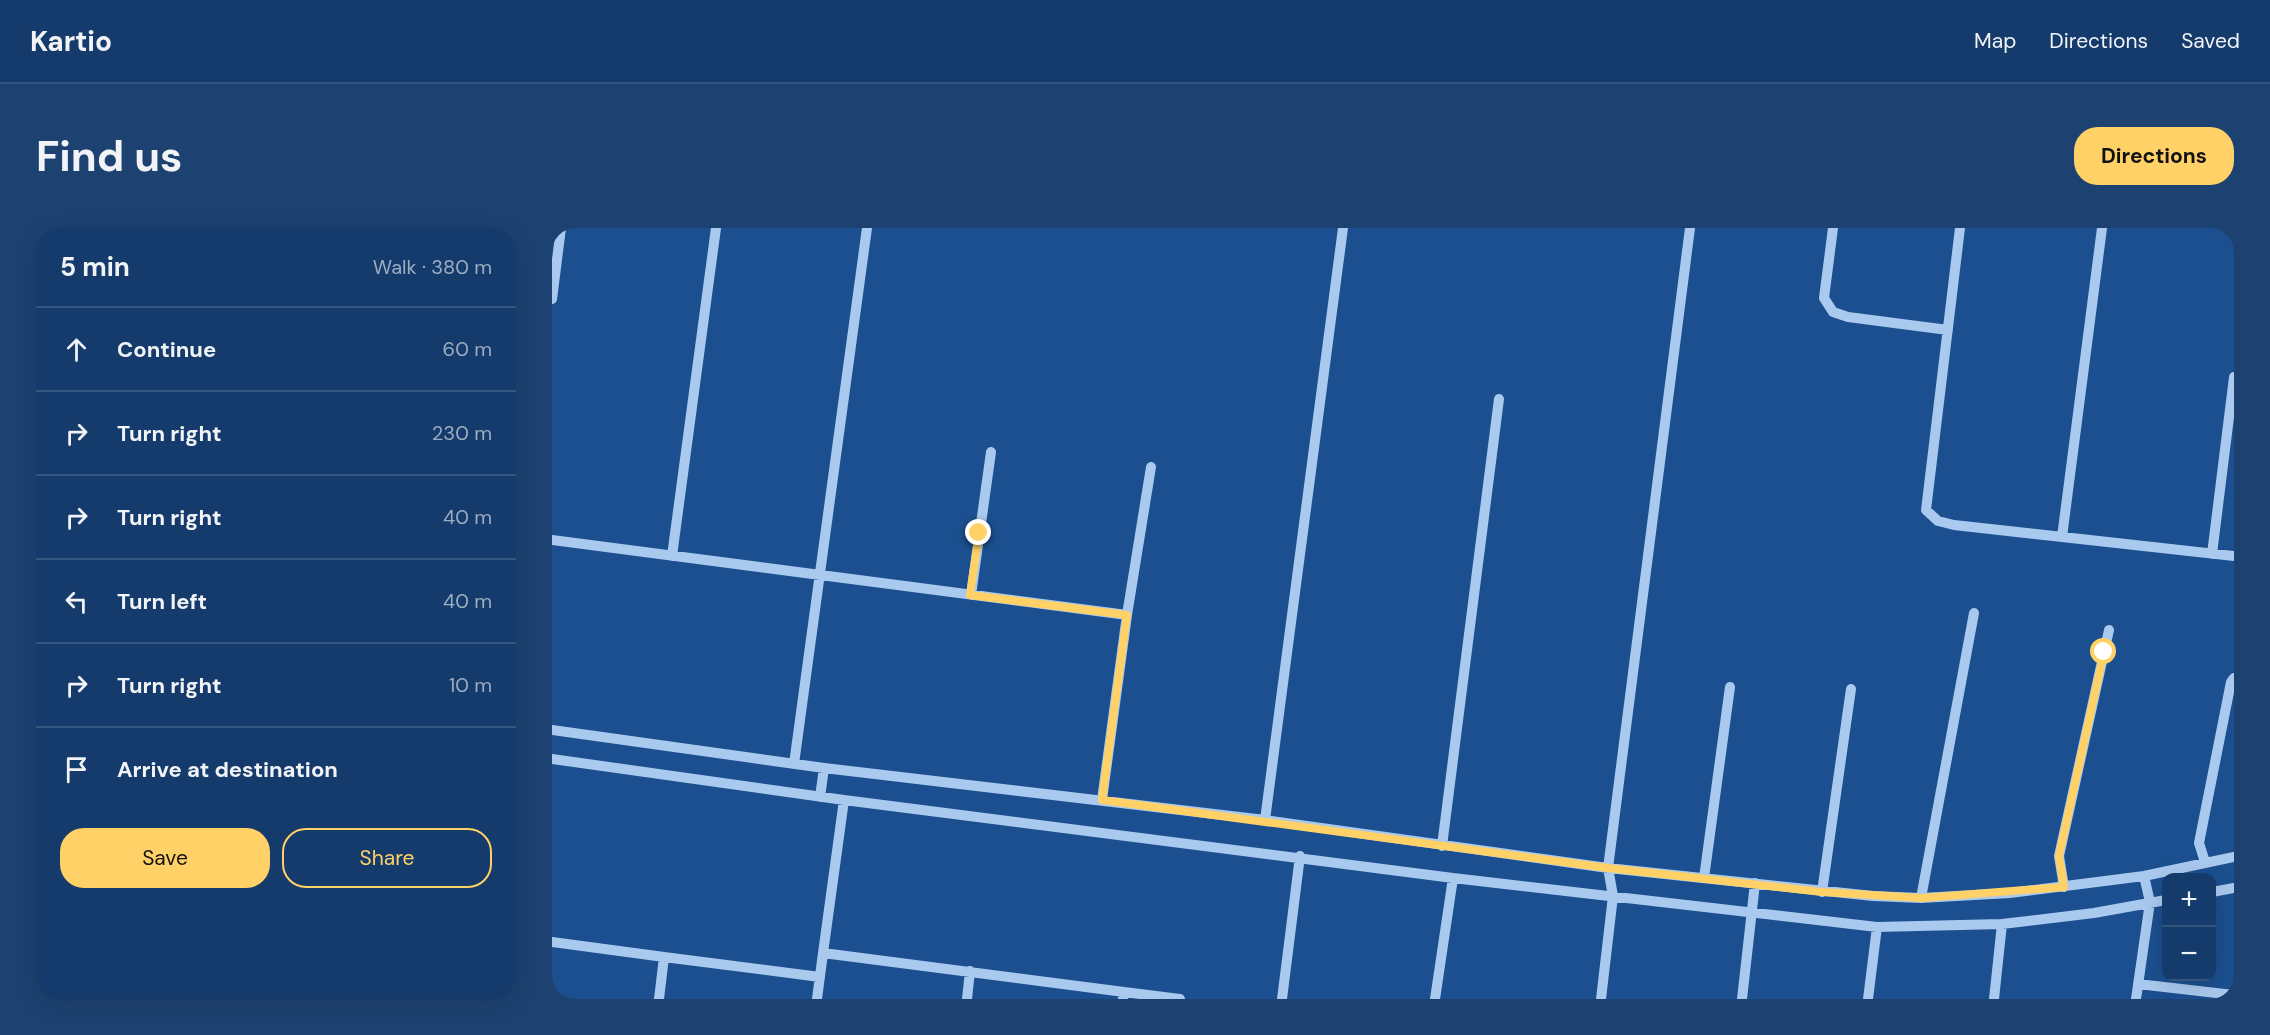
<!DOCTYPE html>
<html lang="en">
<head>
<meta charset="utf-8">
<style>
  :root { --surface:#143b6b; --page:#1d4271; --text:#f1f3f6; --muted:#9dadc1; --line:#33557e; --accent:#ffd166 }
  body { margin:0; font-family:"DM Sans",sans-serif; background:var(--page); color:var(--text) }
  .controls { position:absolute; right:18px; bottom:18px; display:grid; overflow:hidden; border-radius:12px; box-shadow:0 6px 24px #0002 }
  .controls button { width:54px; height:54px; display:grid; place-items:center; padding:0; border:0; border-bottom:2px solid var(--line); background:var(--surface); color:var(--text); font:30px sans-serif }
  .stop { position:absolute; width:18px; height:18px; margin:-14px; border:4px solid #ffd166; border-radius:50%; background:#fff }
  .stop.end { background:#ffd166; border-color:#fff; box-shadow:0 2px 6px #0008 }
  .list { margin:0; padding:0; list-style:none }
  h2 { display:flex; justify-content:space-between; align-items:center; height:78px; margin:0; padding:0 24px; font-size:26px }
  h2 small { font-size:20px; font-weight:400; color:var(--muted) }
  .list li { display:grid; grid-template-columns:39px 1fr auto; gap:18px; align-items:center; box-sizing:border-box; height:84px; padding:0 24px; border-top:2px solid var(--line) }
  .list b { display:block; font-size:22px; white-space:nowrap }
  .list em { font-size:20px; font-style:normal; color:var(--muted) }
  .actions { display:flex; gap:12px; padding:18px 24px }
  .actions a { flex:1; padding:14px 0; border:2px solid var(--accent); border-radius:24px; text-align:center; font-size:21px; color:var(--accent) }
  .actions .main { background:var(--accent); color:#111 }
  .icon { flex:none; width:33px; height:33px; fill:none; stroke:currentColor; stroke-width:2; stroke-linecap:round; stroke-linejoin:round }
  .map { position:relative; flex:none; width:1682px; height:771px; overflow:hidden; border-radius:24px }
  header { display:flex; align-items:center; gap:36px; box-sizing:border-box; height:84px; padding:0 30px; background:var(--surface); border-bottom:2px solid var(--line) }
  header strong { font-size:28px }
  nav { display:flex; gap:33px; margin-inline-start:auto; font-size:21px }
  .intro { display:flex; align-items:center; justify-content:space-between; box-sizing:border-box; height:144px; padding:0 36px }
  h1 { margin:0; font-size:42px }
  .button { padding:15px 27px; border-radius:24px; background:var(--accent); color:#111; font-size:21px; font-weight:700 }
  main { display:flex; gap:36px; padding:0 36px }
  aside { flex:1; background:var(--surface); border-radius:24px; box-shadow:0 6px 24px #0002 }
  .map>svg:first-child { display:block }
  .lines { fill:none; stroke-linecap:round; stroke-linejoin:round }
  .minor { stroke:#a9c9ee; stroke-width:10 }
  .route { stroke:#ffd166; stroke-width:8 }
</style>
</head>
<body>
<header>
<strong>Kartio</strong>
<nav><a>Map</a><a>Directions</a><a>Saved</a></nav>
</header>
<div class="intro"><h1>Find us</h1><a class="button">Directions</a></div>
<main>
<aside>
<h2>5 min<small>Walk · 380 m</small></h2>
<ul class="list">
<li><svg class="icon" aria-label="ahead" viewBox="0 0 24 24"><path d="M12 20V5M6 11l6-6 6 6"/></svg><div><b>Continue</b></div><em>60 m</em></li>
<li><svg class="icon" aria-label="right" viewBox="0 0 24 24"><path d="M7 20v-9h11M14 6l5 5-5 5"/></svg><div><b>Turn right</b></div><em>230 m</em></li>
<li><svg class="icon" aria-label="right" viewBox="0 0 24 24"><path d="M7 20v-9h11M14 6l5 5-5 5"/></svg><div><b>Turn right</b></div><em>40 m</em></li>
<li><svg class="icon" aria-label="left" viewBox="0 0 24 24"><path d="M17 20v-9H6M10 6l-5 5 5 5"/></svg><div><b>Turn left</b></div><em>40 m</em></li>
<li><svg class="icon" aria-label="right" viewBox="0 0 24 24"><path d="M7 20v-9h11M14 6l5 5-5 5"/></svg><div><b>Turn right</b></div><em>10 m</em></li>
<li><svg class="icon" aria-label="arrive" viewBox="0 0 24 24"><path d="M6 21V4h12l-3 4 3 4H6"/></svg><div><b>Arrive at destination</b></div></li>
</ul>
<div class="actions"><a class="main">Save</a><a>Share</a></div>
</aside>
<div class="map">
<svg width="1682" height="771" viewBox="0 0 1682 771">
  <rect width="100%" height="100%" fill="#1b4f8f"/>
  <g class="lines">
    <path class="minor" d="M 1281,0 L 1272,70 L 1281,84 L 1296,89 L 1396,102
      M 1408,0 L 1374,282 L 1386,293 L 1402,297 L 1682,328
      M 0,71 L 9,0
      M 1510,309 L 1550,0
      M 0,312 L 575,387
      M 1660,326 L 1682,149
      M 120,328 L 164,0
      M 419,367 L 439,224
      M 0,502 L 272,540 L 713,592 L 1056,640 L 1321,668 L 1369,670 L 1458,665 L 1592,648 L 1682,629
      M 0,531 L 292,572 L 901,650 L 1325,699 L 1450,696 L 1542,685 L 1614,672
      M 242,536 L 315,0
      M 268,569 L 272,540
      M 292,572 L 271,725 L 572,764
      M 550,572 L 575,387 L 599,239
      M 713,592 L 791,0
      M 890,618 L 947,171
      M 1653,634 L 1647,615 L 1679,454 L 1682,450
      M 1152,650 L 1178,459
      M 1512,659 L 1507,628 L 1557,402
      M 1270,664 L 1299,461
      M 1660,664 L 1682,660
      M 1369,670 L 1422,385
      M 0,714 L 112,729
      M 1586,756 L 1682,767
      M 107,771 L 112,729 L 268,749
      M 265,771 L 271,725
      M 415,771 L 418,743
      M 571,771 L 572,764 L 628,771
      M 730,771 L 748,628
      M 883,771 L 901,650
      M 1049,771 L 1061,668 L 1056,640 L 1138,0
      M 1190,771 L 1203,655
      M 1316,771 L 1325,699
      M 1442,771 L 1450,696
      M 1584,771 L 1598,674 L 1592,648"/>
  </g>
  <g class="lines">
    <path class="route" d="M 427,305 L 418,367 L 575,387 L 550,572 L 1056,640 L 1270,664 L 1370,670 L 1512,659 L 1507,628 L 1552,424"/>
  </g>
</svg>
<div class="controls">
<button>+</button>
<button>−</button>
</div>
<div class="stop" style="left:1552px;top:424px"></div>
<div class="stop end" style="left:427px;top:305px"></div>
</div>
</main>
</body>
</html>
